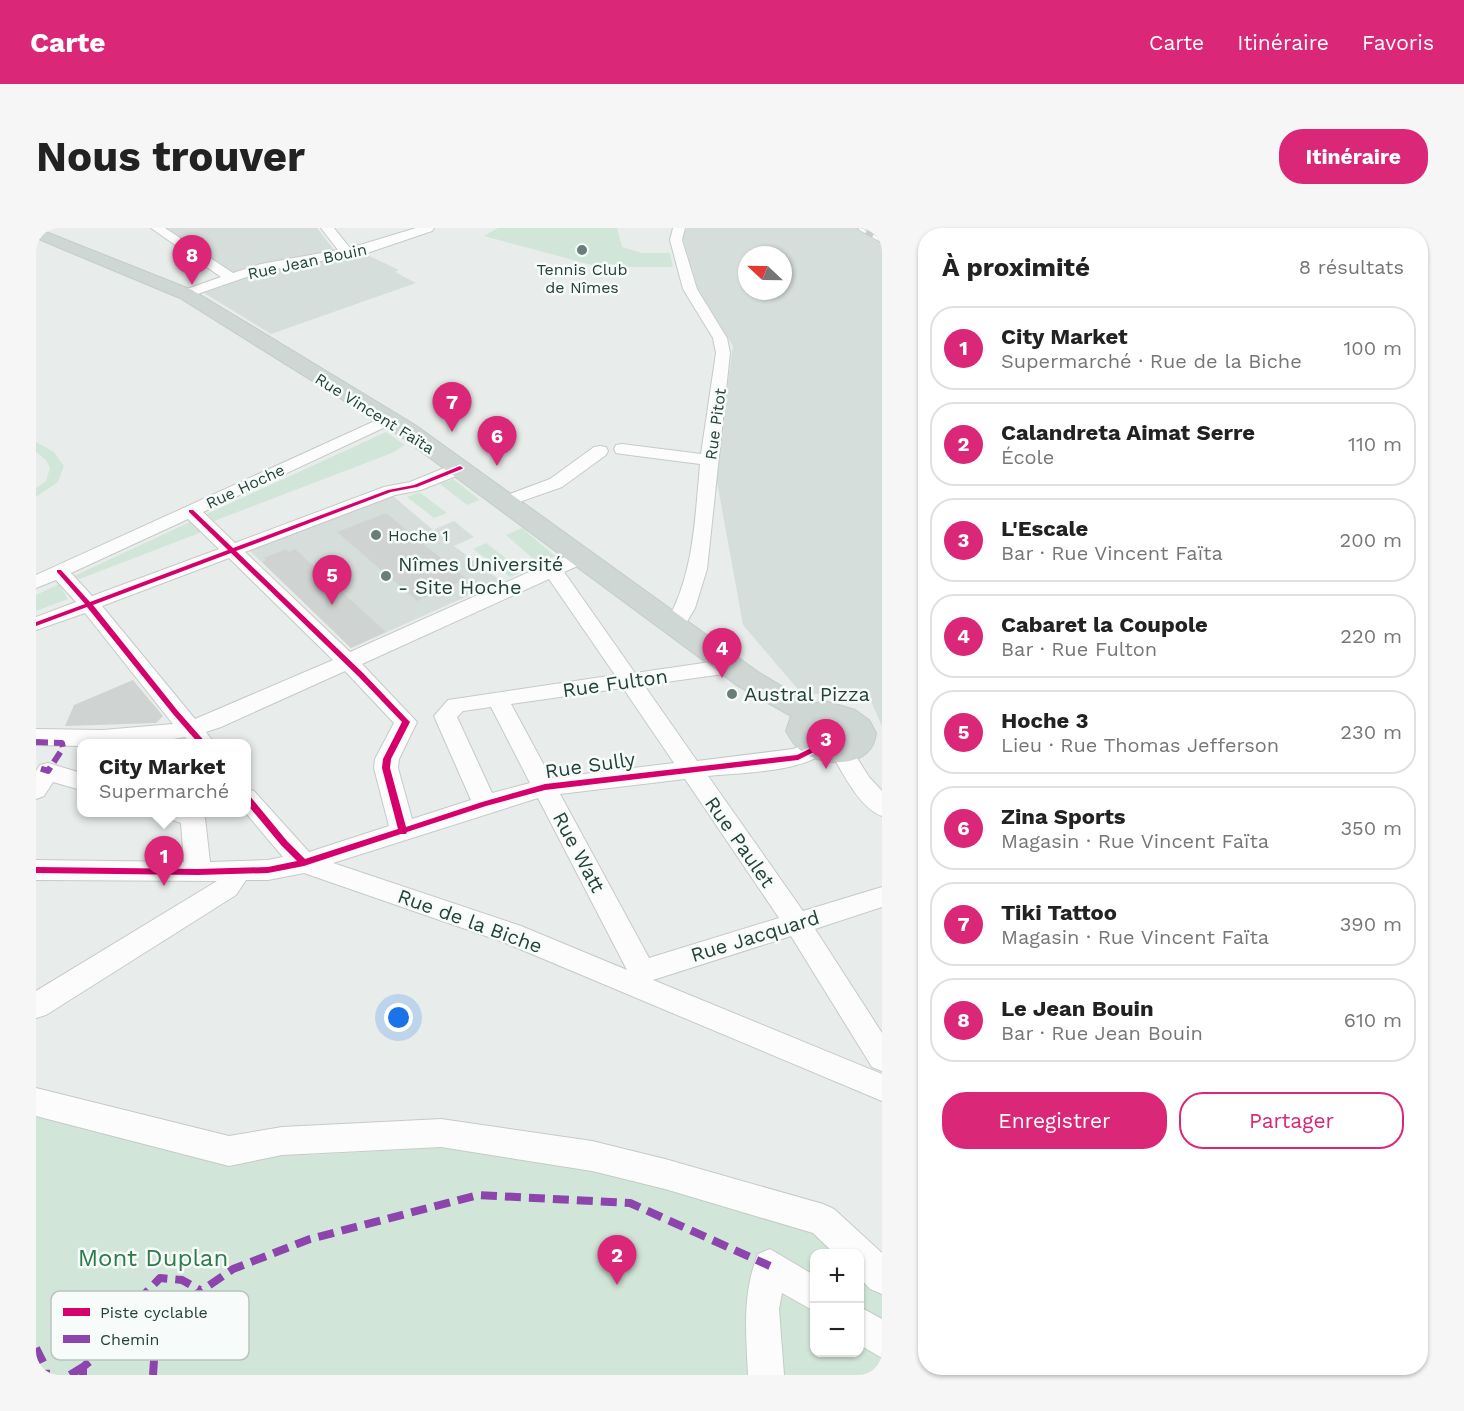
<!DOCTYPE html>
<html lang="fr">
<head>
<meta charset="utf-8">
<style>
  :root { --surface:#fff; --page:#f6f6f6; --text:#222; --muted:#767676; --line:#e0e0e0; --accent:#db2777 }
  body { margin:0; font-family:"Work Sans",sans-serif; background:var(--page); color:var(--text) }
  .controls { position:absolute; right:18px; bottom:18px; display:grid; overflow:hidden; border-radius:12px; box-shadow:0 2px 4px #0004 }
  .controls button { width:54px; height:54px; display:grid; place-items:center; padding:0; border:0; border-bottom:2px solid var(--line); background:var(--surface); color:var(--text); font:30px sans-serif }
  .compass { position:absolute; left:702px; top:18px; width:54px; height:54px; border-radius:50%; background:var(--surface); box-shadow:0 2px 4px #0004; rotate:292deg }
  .you { position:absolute; left:363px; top:790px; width:21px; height:21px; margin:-15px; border:4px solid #fff; border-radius:50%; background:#1a73e8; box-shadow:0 0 0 9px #1a73e833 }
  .badge { display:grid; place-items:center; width:39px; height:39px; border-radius:50%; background:var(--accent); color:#fff; font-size:20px; font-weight:700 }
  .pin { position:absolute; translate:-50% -50px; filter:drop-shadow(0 2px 3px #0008) }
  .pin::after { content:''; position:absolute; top:32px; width:21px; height:18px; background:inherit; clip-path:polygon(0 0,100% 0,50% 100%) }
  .popup { position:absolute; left:41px; top:511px; width:174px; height:78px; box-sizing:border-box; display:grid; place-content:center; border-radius:12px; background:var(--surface); filter:drop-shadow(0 2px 4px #0005); font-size:20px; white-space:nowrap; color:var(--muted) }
  .popup b { font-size:22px; color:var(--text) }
  .popup::after { content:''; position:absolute; left:50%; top:100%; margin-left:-12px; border:12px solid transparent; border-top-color:var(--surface) }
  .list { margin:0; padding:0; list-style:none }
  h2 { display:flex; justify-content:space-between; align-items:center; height:78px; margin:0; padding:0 24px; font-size:26px }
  h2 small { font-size:20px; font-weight:400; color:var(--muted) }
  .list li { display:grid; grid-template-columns:39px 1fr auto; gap:18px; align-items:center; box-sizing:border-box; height:84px; margin:0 12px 12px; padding:0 12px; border:2px solid var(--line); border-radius:24px }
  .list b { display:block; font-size:22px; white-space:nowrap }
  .list p { margin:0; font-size:20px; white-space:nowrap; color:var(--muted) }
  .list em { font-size:20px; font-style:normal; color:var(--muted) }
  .actions { display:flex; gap:12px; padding:18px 24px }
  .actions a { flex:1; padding:14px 0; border:2px solid var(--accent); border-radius:24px; text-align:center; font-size:21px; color:var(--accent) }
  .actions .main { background:var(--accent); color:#fff }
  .map { position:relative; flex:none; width:846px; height:1147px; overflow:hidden; border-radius:24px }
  header { display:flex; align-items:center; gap:36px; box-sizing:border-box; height:84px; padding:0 30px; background:var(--accent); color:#fff }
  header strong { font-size:28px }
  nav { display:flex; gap:33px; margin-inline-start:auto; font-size:21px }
  .intro { display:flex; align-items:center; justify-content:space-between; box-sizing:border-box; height:144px; padding:0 36px }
  h1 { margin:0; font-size:42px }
  .button { padding:15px 27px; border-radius:24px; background:var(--accent); color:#fff; font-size:21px; font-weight:700 }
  main { display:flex; gap:36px; padding:0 36px }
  aside { flex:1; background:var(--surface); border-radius:24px; box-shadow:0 2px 4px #0004 }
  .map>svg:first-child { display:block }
  .built { fill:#d6dedb; fill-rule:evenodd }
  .green { fill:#d1e6d8 }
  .building { fill:#cfd4d2 }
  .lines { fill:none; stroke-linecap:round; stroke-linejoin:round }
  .minor-casing { stroke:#c5cac8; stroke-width:2 }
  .major-casing { stroke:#c3ccc9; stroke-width:2 }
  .minor { fill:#fcfcfc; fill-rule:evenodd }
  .major { fill:#cfd7d5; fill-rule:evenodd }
  .rail-casing { stroke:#c9cdcc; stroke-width:4.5 }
  .rail { stroke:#f7fbf9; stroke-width:3; stroke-dasharray:8; stroke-linecap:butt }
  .quiet-far1 { stroke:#8e44ad; stroke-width:6; stroke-dasharray:12 6; stroke-linecap:butt }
  .quiet { stroke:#8e44ad; stroke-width:8; stroke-dasharray:16 8; stroke-linecap:butt }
  .cycleway-casing { stroke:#f7fbf9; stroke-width:3 }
  .cycleway { fill:#d6006c; fill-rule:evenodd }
  .poi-dot { fill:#697e78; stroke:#f7fbf9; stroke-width:2 }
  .labels { text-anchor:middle; stroke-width:5; stroke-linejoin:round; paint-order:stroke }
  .far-street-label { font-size:16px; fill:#24423a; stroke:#f7fbf9 }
  .far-poi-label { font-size:16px; fill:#24423a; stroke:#f7fbf9 }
  .poi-label { font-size:20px; fill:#24423a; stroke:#f7fbf9; text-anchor:start }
  .street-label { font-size:20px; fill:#24423a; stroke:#f7fbf9 }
  .near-park-label { font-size:24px; fill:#2d7a4b; stroke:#f7fbf9 }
  .key { fill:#f7fbf9; stroke:#b8c4c0; stroke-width:1.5 }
  .key-label { font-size:16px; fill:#24423a }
</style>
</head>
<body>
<header>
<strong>Carte</strong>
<nav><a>Carte</a><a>Itinéraire</a><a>Favoris</a></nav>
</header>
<div class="intro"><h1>Nous trouver</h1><a class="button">Itinéraire</a></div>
<main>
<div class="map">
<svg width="846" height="1147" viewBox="0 0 846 1147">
  <rect width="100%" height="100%" fill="#e8edeb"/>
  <path class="built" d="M 127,0 L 281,0 L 298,22 L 203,45 L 194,45 Z
    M 651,0 L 840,0 L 846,3 L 846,498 L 833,469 L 765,465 L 707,397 L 679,243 L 697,118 L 662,61 L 646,8 ZM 711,27 L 747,27 L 747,63 L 711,63 Z
    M 325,24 L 363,42 L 359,44 L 380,55 L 235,106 L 168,65 L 224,42 Z
    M 357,268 L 397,302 L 418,293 L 434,306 L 438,309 L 418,318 L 465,353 L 315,420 L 214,323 Z"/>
  <path class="green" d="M 462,0 L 581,0 L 586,19 L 606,25 L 634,25 L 637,39 L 563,39 L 448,8 Z
    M 350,204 L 369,217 L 356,225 L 178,293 L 171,286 Z
    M 0,214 L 18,224 L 28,238 L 22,254 L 0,269 L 0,260 L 10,253 L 14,240 L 10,232 L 0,224 Z
    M 417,251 L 444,272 L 431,277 L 404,256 Z
    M 383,264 L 411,285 L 398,290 L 371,269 Z
    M 154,294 L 166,304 L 41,352 L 38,348 Z
    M 486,300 L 519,328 L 502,335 L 470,307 Z
    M 450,315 L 487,343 L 474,349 L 437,321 Z
    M 23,356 L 32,371 L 0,383 L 0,367 Z
    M 0,884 L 223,926 L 273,927 L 402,920 L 543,934 L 756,988 L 813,1025 L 778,1026 L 778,1124 L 824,1124 L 824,1034 L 846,1056 L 846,1147 L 0,1147 Z"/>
  <path class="building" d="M 350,285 L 379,309 L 431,351 L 381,373 L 301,304 Z
    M 250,321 L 252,324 L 259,321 L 350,404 L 315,420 L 226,334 L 230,332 L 228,330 Z
    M 97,452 L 127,488 L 120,495 L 29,498 L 38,477 Z"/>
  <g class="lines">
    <defs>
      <path id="minor" d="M 115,0 L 129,0 L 197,45 L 225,36 L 302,22 L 285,0 L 298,0 L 314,20 L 380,0 L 398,0 L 396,3 L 331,25 L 228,43 L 150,70 L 143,66 L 145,63 L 185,49 Z
        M 637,0 L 649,0 L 646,12 L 661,61 L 691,110 L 694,125 L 671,341 L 659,380 L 646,402 L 639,403 L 632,402 L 629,397 C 658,348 659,291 664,236 L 586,226 L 580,225 L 578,221 L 580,217 L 586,216 L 665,226 L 680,125 L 677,110 L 647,61 L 634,12 Z
        M 352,187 L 360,192 L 358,195 L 167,284 L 199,315 L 348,259 L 374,254 L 418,236 L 430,236 L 433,240 L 430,244 L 385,262 L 359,267 L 209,324 L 314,424 L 509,337 L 539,325 L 553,325 L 556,329 L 553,333 L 528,344 L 599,445 L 695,431 L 703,433 L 706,438 L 703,443 L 695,445 L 608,457 L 661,533 L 757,521 L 781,511 L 789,513 L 792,519 C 778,544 700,545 672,548 L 767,683 L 846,659 L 846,679 L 779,701 L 846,805 L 846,843 L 836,839 L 755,708 L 617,752 L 846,846 L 846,873 L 467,714 L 268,645 L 232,652 L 210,652 L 200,667 L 10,787 L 0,790 L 0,763 L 181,653 L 0,652 L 0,632 L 148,634 L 145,595 L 130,590 L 127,584 L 166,584 L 169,590 L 174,634 L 232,632 L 247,629 L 209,584 L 210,560 L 218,563 L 273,624 L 353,598 L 338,540 L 339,531 L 358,495 L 309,443 L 185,499 L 170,504 L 179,516 L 154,516 L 149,509 L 109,516 L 45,516 L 45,518 L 0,517 L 0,501 L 67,502 L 137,496 L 49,385 L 0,402 L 0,389 L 40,374 L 20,352 L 0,360 L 0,347 ZM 152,291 L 183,321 L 56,368 L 35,345 ZM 193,330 L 297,432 L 159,491 L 66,378 ZM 513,351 L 579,447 L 412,472 L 398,488 L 435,572 L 376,591 L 362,540 L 363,531 L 381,494 L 326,436 ZM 587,460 L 638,535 L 515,550 L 475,476 ZM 455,479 L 494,555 L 456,565 L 421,489 L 427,483 ZM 649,551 L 743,690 L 613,730 L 524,566 ZM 502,570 L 591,742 L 485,698 L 297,635 Z
        M 564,218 L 570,219 L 572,223 L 570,227 L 526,259 L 469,279 L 463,278 L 460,274 L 463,270 L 514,251 L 558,219 Z
        M 805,515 L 813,517 L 833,549 L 846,563 L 846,588 C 824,581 805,542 794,523 L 797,517 Z
        M 12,535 L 45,545 L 45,562 L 17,554 L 8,568 L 0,571 L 0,543 L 4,537 Z
        M 0,860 L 193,908 L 246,899 L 405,891 L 556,913 L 629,931 L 787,976 L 798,981 L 846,1025 L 846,1066 L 834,1061 L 824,1050 L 824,1026 L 799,1026 L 777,1005 L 629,961 L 556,943 L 405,919 L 246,927 L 193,938 L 0,888 Z
        M 734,1021 L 778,1047 L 778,1083 L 746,1065 L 743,1081 L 748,1147 L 712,1147 C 710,1106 706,1065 722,1026 Z
        M 824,1079 L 846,1091 L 846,1130 L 824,1117 Z"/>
      <path id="major" d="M 0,0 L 156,62 L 379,197 L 722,444 L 765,470 L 778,475 L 792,474 L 819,482 L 833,492 L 840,505 C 837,541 786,540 764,522 C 758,517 754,510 750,503 L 755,488 L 702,458 L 363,207 L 144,70 L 0,10 ZM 785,493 L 798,497 L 811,505 L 810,508 L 804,513 L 792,511 L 780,502 L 780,496 Z"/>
    </defs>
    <use href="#minor" class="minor-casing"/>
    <use href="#major" class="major-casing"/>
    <use href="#minor" class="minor"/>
    <use href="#major" class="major"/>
    <defs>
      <path id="rail" d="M 823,0 L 846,13"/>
    </defs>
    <use href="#rail" class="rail-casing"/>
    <use href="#rail" class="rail"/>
    <path class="quiet-far1" d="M 0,514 L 26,515 L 27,520 L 12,543 L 0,539"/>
    <path class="quiet" d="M 0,1120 L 10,1140 L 10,1147
      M 34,1147 L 47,1139
      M 47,1147 L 47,1139 L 91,1103 L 102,1073 L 124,1050 L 146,1052 L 164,1062
      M 117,1147 L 121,1088 L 146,1076 L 197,1041 L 274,1011 L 442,967 L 594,975 L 734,1038"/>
    <defs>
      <path id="cycleway" d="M 424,238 L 427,240 L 426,241 L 381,259 L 355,264 L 200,323 L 327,445 L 372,492 L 374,494 L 355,531 L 354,540 L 370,599 L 446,574 L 509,556 L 761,527 L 781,517 L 785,519 L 784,521 L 762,532 L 509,562 L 450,578 L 371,604 L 370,606 L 365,606 L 268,638 L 232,645 L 162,647 L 0,645 L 0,639 L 162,641 L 232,639 L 261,633 L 245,617 L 210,575 L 210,566 L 213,567 L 251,613 L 269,631 L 362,601 L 346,540 L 347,531 L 366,494 L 323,449 L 195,325 L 57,377 L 141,482 L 171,516 L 163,516 L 137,486 L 51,379 L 0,398 L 0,394 L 49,376 L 21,344 L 21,342 L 25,342 L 54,374 L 192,322 L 153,284 L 153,282 L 157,282 L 197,320 L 352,262 L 378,257 Z"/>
    </defs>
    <use href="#cycleway" class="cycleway-casing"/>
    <use href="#cycleway" class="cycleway"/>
  </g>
  <g class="poi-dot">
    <circle cx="546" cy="22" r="6"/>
    <circle cx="340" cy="307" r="6"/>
    <circle cx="350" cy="348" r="6"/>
    <circle cx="696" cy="466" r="6"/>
  </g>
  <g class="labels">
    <g class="far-street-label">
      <text transform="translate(271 33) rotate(-12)" y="6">Rue Jean Bouin</text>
      <text transform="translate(339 185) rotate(32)" y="6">Rue Vincent Faïta</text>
      <text transform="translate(679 196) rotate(-82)" y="6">Rue Pitot</text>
      <text transform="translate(209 258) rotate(-25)" y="6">Rue Hoche</text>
    </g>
    <g class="far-poi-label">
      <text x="546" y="47">Tennis Club<tspan x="546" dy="18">de Nîmes</tspan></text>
      <text x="352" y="313" text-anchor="start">Hoche 1</text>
    </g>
    <g class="poi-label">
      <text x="362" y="343">Nîmes Université<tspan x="362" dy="23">- Site Hoche</tspan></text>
      <text x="708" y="473">Austral Pizza</text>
    </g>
    <g class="street-label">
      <text transform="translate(579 455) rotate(-8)" y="7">Rue Fulton</text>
      <text transform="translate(554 537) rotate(-8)" y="7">Rue Sully</text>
      <text transform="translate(704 614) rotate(55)" y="7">Rue Paulet</text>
      <text transform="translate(543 624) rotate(62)" y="7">Rue Watt</text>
      <text transform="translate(434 693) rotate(20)" y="7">Rue de la Biche</text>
      <text transform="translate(719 708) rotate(-17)" y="7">Rue Jacquard</text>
    </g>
    <g class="near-park-label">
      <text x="117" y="1038">Mont Duplan</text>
    </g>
  </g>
  <rect x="15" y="1063" width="198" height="69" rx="9" class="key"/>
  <rect x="27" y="1080" width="27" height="8" fill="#d6006c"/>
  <rect x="27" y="1107" width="27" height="8" fill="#8e44ad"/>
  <g class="key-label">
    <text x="64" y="1090">Piste cyclable</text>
    <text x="64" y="1117">Chemin</text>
  </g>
</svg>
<div class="controls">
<button>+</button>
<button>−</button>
</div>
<svg class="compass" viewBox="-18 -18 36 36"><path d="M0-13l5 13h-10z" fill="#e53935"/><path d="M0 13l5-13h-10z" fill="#767676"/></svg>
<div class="you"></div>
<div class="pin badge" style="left:128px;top:658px">1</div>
<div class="popup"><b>City Market</b>Supermarché</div>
<div class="pin badge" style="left:581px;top:1057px">2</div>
<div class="pin badge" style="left:790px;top:541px">3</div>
<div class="pin badge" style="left:686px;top:450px">4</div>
<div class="pin badge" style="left:296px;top:377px">5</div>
<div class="pin badge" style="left:461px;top:238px">6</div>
<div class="pin badge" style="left:416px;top:204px">7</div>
<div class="pin badge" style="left:156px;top:57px">8</div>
</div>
<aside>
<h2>À proximité<small>8 résultats</small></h2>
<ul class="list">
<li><span class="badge">1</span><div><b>City Market</b><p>Supermarché · Rue de la Biche</p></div><em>100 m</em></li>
<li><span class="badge">2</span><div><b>Calandreta Aimat Serre</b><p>École</p></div><em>110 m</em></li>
<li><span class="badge">3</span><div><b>L'Escale</b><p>Bar · Rue Vincent Faïta</p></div><em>200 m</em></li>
<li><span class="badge">4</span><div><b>Cabaret la Coupole</b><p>Bar · Rue Fulton</p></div><em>220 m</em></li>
<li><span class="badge">5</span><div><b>Hoche 3</b><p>Lieu · Rue Thomas Jefferson</p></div><em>230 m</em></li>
<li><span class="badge">6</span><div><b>Zina Sports</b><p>Magasin · Rue Vincent Faïta</p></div><em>350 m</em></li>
<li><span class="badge">7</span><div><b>Tiki Tattoo</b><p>Magasin · Rue Vincent Faïta</p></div><em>390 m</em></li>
<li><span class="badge">8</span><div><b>Le Jean Bouin</b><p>Bar · Rue Jean Bouin</p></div><em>610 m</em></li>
</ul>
<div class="actions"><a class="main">Enregistrer</a><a>Partager</a></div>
</aside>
</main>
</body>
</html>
